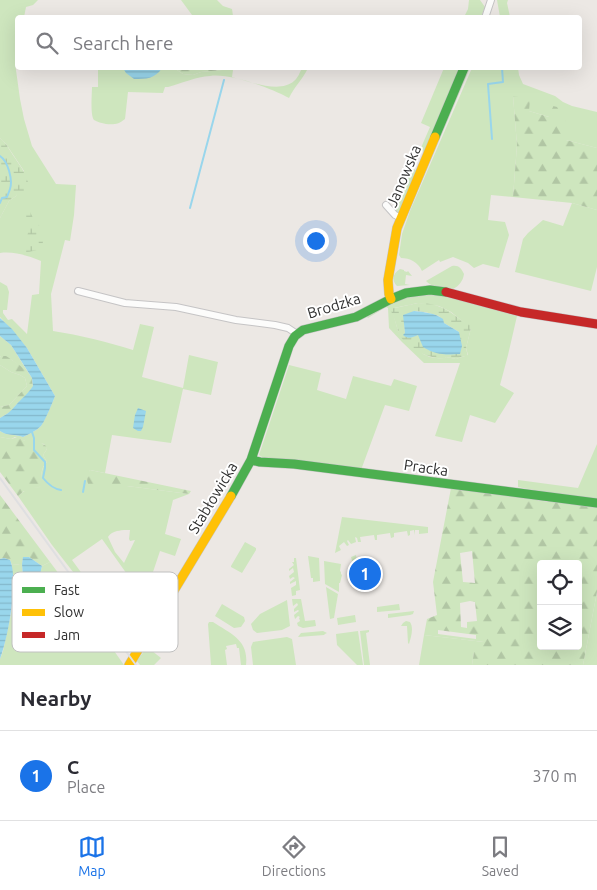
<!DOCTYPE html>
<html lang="en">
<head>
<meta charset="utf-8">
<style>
  :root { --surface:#fff; --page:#f7f7f7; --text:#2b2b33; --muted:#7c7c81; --line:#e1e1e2; --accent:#1a73e8 }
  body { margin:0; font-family:Ubuntu,sans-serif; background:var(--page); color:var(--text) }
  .controls { position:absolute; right:15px; bottom:15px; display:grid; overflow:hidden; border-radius:5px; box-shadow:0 5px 20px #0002 }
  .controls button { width:45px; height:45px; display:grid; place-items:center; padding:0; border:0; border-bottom:1px solid var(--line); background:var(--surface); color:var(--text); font:25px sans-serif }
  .you { position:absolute; left:315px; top:240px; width:18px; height:18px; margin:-12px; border:4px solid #fff; border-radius:50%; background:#1a73e8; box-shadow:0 0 0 8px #1a73e833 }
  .badge { display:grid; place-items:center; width:32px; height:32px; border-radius:50%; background:var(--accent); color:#fff; font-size:16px; font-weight:700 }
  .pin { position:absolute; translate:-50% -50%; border:2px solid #fff; box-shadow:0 1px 5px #0006 }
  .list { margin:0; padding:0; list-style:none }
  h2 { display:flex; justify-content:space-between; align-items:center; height:65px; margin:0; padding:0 20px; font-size:21px }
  h2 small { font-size:16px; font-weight:400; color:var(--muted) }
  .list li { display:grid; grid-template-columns:32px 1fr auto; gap:15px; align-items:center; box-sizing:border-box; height:90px; padding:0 20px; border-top:1px solid var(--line) }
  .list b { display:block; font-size:19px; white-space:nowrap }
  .list p { margin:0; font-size:16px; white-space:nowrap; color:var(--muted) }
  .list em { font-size:16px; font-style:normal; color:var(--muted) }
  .icon { flex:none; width:28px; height:28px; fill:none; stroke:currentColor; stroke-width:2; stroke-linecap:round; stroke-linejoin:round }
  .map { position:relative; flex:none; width:597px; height:665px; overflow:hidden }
  .search { position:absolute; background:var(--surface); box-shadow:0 5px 20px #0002; left:15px; right:15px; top:15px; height:55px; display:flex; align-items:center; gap:12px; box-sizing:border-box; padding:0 18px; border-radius:5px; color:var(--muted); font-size:19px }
  .sheet { height:155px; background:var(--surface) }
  nav { display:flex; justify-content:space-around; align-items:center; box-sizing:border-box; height:70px; border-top:1px solid var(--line); background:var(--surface); font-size:14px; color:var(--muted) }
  nav a { display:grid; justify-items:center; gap:2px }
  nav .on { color:var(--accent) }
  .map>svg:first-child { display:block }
  .grass { fill:#cee6be; fill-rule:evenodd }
  .forest { fill:url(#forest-firs); fill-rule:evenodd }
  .wetland { fill:url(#wetland-marsh); fill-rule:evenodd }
  .water { fill:url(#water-rules) }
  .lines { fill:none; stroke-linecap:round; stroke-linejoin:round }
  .stream { stroke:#99d6ec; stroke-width:2 }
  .street-casing { stroke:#c5c4c5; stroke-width:8 }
  .fast-casing { stroke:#c5c4c5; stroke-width:10 }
  .slow-casing { stroke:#c5c4c5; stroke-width:10 }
  .jam-casing { stroke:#c5c4c5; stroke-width:10 }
  .street { stroke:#fcfcfb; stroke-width:6 }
  .fast { stroke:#4caf50; stroke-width:9 }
  .slow { stroke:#ffc107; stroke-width:9 }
  .jam { stroke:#c62828; stroke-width:9 }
  .rail { stroke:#dfdfe1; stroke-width:2 }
  .labels { text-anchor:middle; stroke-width:4; stroke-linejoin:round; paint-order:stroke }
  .street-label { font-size:15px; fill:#2e2e2e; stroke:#fff }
  .key { fill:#fff; stroke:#c0c0c0; stroke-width:1 }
  .key-label { font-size:14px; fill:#2e2e2e }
</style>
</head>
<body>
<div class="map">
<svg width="597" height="665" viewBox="0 0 597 665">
  <defs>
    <pattern id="forest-firs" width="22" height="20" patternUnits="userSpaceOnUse" patternTransform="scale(1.25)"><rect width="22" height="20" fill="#cee6be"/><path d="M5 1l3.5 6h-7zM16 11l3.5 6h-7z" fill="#b1c6a4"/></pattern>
    <pattern id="wetland-marsh" width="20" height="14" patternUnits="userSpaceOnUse" patternTransform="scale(1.25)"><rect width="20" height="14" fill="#cee6be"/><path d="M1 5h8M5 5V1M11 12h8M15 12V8" fill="none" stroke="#b1c6a4"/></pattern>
    <pattern id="water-rules" width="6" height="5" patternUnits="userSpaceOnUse" patternTransform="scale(1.25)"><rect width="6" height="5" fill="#99d6ec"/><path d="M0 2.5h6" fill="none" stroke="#84b8cb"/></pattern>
  </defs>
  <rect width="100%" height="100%" fill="#ece8e4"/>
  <path class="grass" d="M 0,0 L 38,0 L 33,5 L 26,7 L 24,17 L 18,18 L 17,41 L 15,63 L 20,99 L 24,119 L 32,146 L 56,184 L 76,185 L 74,215 L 70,241 L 65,240 L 51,294 L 53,331 C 80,335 107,342 133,350 L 140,324 L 154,327 L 142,377 L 183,388 L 189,355 L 218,362 L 211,395 L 183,389 L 171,443 L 112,435 L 105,473 L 90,470 L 87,479 L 98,486 L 127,486 L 189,494 L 173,500 L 165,534 L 181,539 L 175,556 L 160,551 L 149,584 L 137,579 L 134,584 L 102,539 L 72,560 L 105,605 L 120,630 L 125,637 L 138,644 L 133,653 L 82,582 L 77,577 L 52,545 L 18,496 C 25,490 30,487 40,487 C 43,479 39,469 47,462 L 43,455 L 47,449 L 44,444 L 39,443 L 35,441 L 25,441 L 15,437 L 11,439 L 0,437 L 0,431 C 7,436 15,434 23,437 C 29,434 36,431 41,426 C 44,422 53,402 55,396 L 27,348 L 0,317 L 0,282 L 7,286 L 9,292 L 7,310 L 3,310 L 3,313 L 8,320 L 12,319 L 27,334 L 32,295 L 39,294 L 41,261 C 29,256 14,251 0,253 L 0,218 L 9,201 L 16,196 L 24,171 L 6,144 L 0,138 ZM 124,530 L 130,530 L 129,539 L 130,541 L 135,540 L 124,563 L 115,552 L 108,537 C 112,531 117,531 124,530 Z
    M 181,0 L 217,0 L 223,6 L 232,9 L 233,16 L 236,17 L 206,17 L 192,15 Z
    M 469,0 L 480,0 L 485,7 L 481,17 L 464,17 L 468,9 Z
    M 497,0 L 508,0 L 507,3 L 510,17 L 500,17 Z
    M 98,68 L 170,68 L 170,69 L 177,70 L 183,74 L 193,75 L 201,72 L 222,70 L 233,70 L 232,77 C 248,81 280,94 294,81 C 298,78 300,72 302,68 L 308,68 C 303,79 294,87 289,98 C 270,88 231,73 210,76 C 196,77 182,83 168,87 L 165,87 L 163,93 L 128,92 L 125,119 C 119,124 114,125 106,124 C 102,123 97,122 94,120 C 90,115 92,94 92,87 L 98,87 Z
    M 444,68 L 460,68 L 424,152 L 420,150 L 430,127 L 421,123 Z
    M 468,68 L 470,68 L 409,211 L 400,234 L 397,257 L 395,258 L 399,233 Z
    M 472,68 L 518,68 L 519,75 L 523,84 L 555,96 L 563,102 L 572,106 L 597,112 L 597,148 L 566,140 L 566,122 L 529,111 L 513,96 L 517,145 L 513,197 L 491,195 L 488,220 L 505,222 L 509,235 L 499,268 L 483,264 L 474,268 L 468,263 L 453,257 L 440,262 L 439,260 L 422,271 C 418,262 410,258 401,258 L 399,255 L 402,234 L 410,211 Z
    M 412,168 L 417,171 L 399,213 L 394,213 L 390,207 L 396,207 Z
    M 572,203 L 597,210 L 597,267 L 591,291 L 515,272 L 523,239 L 528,233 L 543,220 L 563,226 Z
    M 452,266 C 459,265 461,268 464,274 C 463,281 459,286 453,289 C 444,287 432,288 426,281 Z
    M 400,269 L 404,270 L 404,271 L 407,272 L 408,271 L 412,276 L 406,275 L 405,284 L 410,285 L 397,286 C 391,280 393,273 400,269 Z
    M 429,295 L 443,296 L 454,298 L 517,316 L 508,355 L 500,385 L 514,393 L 495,423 L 470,415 L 462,442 L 435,436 L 460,363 L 424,363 L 402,342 L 389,328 L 388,308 L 386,307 L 368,318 L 367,317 L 394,302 L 405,298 ZM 418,303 L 439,306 L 451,312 L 471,328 L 466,348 L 468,355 L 456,359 L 446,357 L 443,359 L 430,357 L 423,354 L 398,331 L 393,313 L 394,308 Z
    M 0,336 L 11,345 L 26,369 L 24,370 L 12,360 L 1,356 L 0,357 Z
    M 0,365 L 11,372 L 20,375 L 25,378 L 27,386 L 9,405 L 0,407 Z
    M 289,365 L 321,373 L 317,390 L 346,399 L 353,376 L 391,386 L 394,379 L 417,386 L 409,411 L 385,405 L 361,470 L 262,457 L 259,455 Z
    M 597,444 L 597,500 L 528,489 L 518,487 L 518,480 L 578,488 Z
    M 342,517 L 428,527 L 428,533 L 419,534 L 419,530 L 415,530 L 415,535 L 414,530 L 410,531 L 410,535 L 408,536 L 407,531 L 394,533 L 394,537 L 391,538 L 390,533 L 377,535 L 377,540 L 375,540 L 374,535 L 360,537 L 361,542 L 358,542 L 357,538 L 355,537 L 356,542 L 351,544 L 348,540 L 347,541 L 349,545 L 347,546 L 344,542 L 339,546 L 341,550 L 335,553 Z
    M 245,542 L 256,548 L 256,550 L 242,573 L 231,567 L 231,566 Z
    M 356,555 L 361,593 L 351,557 Z
    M 308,556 L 319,558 L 320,581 L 313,582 L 313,578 L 311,578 Z
    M 294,558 L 296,558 L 300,590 L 296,591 L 296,595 L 292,596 L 291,588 L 296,585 L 296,581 L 290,584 L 290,582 L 295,578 L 293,577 L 290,579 L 289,576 L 294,572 L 293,568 L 289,571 L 289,569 L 294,565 L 292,562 L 294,562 Z
    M 324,561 L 341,564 L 340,571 L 341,572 L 341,574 L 342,575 L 340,583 L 339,583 L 339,592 L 325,584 Z
    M 50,562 L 71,590 L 124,665 L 0,665 L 0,659 L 3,651 L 12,609 L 12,565 L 22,564 L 24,590 L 22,633 L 25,635 L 42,566 Z
    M 326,587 L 338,594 L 334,618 L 330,619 Z
    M 597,592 L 597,665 L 583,665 Z
    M 292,599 L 301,599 L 305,621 L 315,620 L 316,626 L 303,628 L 298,626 L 297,623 L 300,621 L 299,618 L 300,617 L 298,616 L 295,619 L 294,615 L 299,611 L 298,610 L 294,612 L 294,609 L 298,605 L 297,603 L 293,606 Z
    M 287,600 L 290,626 L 282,630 L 257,633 L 253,630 L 251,624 L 260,614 Z
    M 222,604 L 244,617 L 245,621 L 241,627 L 234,628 L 215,616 Z
    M 399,604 L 400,610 L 377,612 L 377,607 Z
    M 414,611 L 413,614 L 410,615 L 388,618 L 388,614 Z
    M 355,615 L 356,622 L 338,625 L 337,618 Z
    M 406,621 L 410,622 C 414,628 411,637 409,644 L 408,643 L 407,626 L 401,626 L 403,623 Z
    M 209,622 L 213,622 C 231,634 249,640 246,665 L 241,665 L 239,648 L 237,648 L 236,644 L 226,646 L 227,649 L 225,650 L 227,665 L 211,665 L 208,624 Z
    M 369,630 L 369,632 L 366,633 L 370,665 L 364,665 L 360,631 Z
    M 323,631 L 327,633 L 325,634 L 324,635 L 298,637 L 301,633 Z
    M 358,631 L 363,665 L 357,665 L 337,645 L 336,634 Z
    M 424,635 L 484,642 L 484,645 L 474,652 L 472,665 L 419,665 Z
    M 287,637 L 292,639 L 296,665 L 253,665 L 251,647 L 253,642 Z
    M 147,647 L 161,658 L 154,665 L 140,665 L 137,661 Z"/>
  <path class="forest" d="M 170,68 L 234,68 L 233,70 L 222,70 L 201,72 L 193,75 L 183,74 L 177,70 L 169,69 Z
    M 513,96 L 530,99 L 529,111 L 549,117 L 553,106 L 557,107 L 566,122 L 566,140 L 597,148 L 597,210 L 572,203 L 513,197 L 517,145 Z
    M 1,356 L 6,356 C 12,360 19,364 24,369 L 26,369 L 32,378 L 33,387 L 27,395 L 17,404 L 10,412 L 0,418 L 0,407 L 9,405 L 27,386 L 25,378 L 20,375 L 11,372 L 0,365 L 0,357 Z
    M 0,437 L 11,439 L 18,437 L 25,441 C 31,438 41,442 46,446 L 47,449 L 43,455 L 47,462 C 41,467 40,476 44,483 C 41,490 32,486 27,491 L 24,491 L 18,496 L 0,472 Z
    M 90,470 L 191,491 L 189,494 L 127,486 L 98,486 L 91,490 C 87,483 85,477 90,470 Z
    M 451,488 L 537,498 L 537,500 L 548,502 L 549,500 L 597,505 L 597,592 L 583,665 L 472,665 L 474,652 L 481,644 L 484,645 L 484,642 L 424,635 L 427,619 L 437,615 L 433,582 ZM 472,551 L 475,583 L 463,582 L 460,553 ZM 541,564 L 578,564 L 578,646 L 541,646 ZM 470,601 L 475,602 L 477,621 L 467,622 L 467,628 L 461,627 L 460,603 ZM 438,630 L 476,635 L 476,639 L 438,634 Z
    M 0,495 L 50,562 L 42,566 L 29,557 L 23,558 L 22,564 L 12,565 L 10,560 L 4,558 L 0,559 Z"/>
  <path class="wetland" d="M 0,138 C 7,144 10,151 15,158 C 22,169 31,179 28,193 C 24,194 22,193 19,191 L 16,196 L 9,201 L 0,218 Z
    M 25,211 L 28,211 L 30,212 L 34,220 L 43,230 L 43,242 L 40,250 C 35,250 31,252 26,252 L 23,248 C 24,242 27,238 28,233 Z
    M 418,303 C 430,303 443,306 453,314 C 459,318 464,323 471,325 L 471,328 L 466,348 L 468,357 L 465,356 L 456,359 L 446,357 L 444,359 C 427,358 404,348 398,331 C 396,324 394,316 390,309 ZM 414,311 L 425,312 L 439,316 L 444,323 L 459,332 L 418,335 L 405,334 L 404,318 Z"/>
  <path class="water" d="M 123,68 L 162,68 C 155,79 146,79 134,79 L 126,73 Z
    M 414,311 C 424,312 435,313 443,319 L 444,323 L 459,332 L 462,346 L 460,354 C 445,355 436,355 423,347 L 418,335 C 413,337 408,340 403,335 L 405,333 L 403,315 Z
    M 0,318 L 12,329 L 27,348 L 55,396 C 53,402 44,423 41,426 C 36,431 29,434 23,437 C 15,434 7,436 0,431 L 0,418 C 9,413 10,412 16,405 C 22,398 28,394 33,386 L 32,378 L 11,345 L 0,336 Z
    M 138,408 L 146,411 L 143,427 L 141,431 L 138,431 L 133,428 L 135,415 Z
    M 23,557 L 29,557 L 42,566 L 25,636 L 22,633 L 24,590 L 22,564 Z
    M 4,558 L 10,560 C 19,580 8,638 0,659 L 0,559 Z"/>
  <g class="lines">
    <path class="stream" d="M 492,139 L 488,84 L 503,82 L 502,68
      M 0,156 C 8,161 13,180 10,189 C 9,192 8,194 7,197 L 2,198 L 0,203
      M 190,208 L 224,80
      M 32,432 L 34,438 L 34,450 L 45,462 L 45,468 L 43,478 C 47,483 54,489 61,490
      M 83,492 L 85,481"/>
    <defs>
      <path id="street" d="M 485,18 L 491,0
        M 386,205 L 395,215 L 401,218
        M 78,291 L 125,303 L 176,307 L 236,320 L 275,325 L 288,328 L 297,334"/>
      <path id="fast" d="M 435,137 L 464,68
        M 251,460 L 260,462 L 294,464 L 597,503
        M 231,496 L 251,460 L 289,346 L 295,336 L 303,330 L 356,317 L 391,299 L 406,293 L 430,290 L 446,292"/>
      <path id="slow" d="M 391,299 L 389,294 L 388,280 L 397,228 L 435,137
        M 129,665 L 231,496"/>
      <path id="jam" d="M 446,292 L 521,312 L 597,324"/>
    </defs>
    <use href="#street" class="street-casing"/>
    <use href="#fast" class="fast-casing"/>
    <use href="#slow" class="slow-casing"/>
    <use href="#jam" class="jam-casing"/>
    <use href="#street" class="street"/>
    <use href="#fast" class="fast"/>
    <use href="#slow" class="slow"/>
    <use href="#jam" class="jam"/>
    <path class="rail" d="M 0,478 L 136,665"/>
  </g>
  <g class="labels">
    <g class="street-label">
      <text transform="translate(404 176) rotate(-67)" y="5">Janowska</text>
      <text transform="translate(334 306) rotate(-17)" y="5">Brodzka</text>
      <text transform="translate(426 468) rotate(8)" y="5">Pracka</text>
      <text transform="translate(213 498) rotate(-59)" y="5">Stabłowicka</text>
    </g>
  </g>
  <rect x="12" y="572" width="166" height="80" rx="8" class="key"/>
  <rect x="22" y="587" width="23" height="6" fill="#4caf50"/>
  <rect x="22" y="609" width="23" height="7" fill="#ffc107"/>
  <rect x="22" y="632" width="23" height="6" fill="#c62828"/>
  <g class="key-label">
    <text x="54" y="595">Fast</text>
    <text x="54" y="617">Slow</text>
    <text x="54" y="640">Jam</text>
  </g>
</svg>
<div class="controls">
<button><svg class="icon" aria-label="locate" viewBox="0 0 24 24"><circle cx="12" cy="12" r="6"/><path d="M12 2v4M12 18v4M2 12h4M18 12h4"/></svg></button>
<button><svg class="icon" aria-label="layers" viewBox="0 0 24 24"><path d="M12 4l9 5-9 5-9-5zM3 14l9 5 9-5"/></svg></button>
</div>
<div class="you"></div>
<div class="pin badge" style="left:365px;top:574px">1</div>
<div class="search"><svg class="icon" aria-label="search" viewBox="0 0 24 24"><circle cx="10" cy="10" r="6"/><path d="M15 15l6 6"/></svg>Search here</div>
</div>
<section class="sheet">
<h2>Nearby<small></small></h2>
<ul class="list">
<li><span class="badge">1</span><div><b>C</b><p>Place</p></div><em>370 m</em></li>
</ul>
</section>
<nav>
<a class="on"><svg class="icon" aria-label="map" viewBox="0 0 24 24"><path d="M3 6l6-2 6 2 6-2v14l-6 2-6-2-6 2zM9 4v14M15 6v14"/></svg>Map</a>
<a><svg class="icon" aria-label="directions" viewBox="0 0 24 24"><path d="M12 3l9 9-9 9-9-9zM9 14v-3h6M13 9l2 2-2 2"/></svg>Directions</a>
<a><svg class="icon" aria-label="saved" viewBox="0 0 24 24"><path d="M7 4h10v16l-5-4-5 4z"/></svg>Saved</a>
</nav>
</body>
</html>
